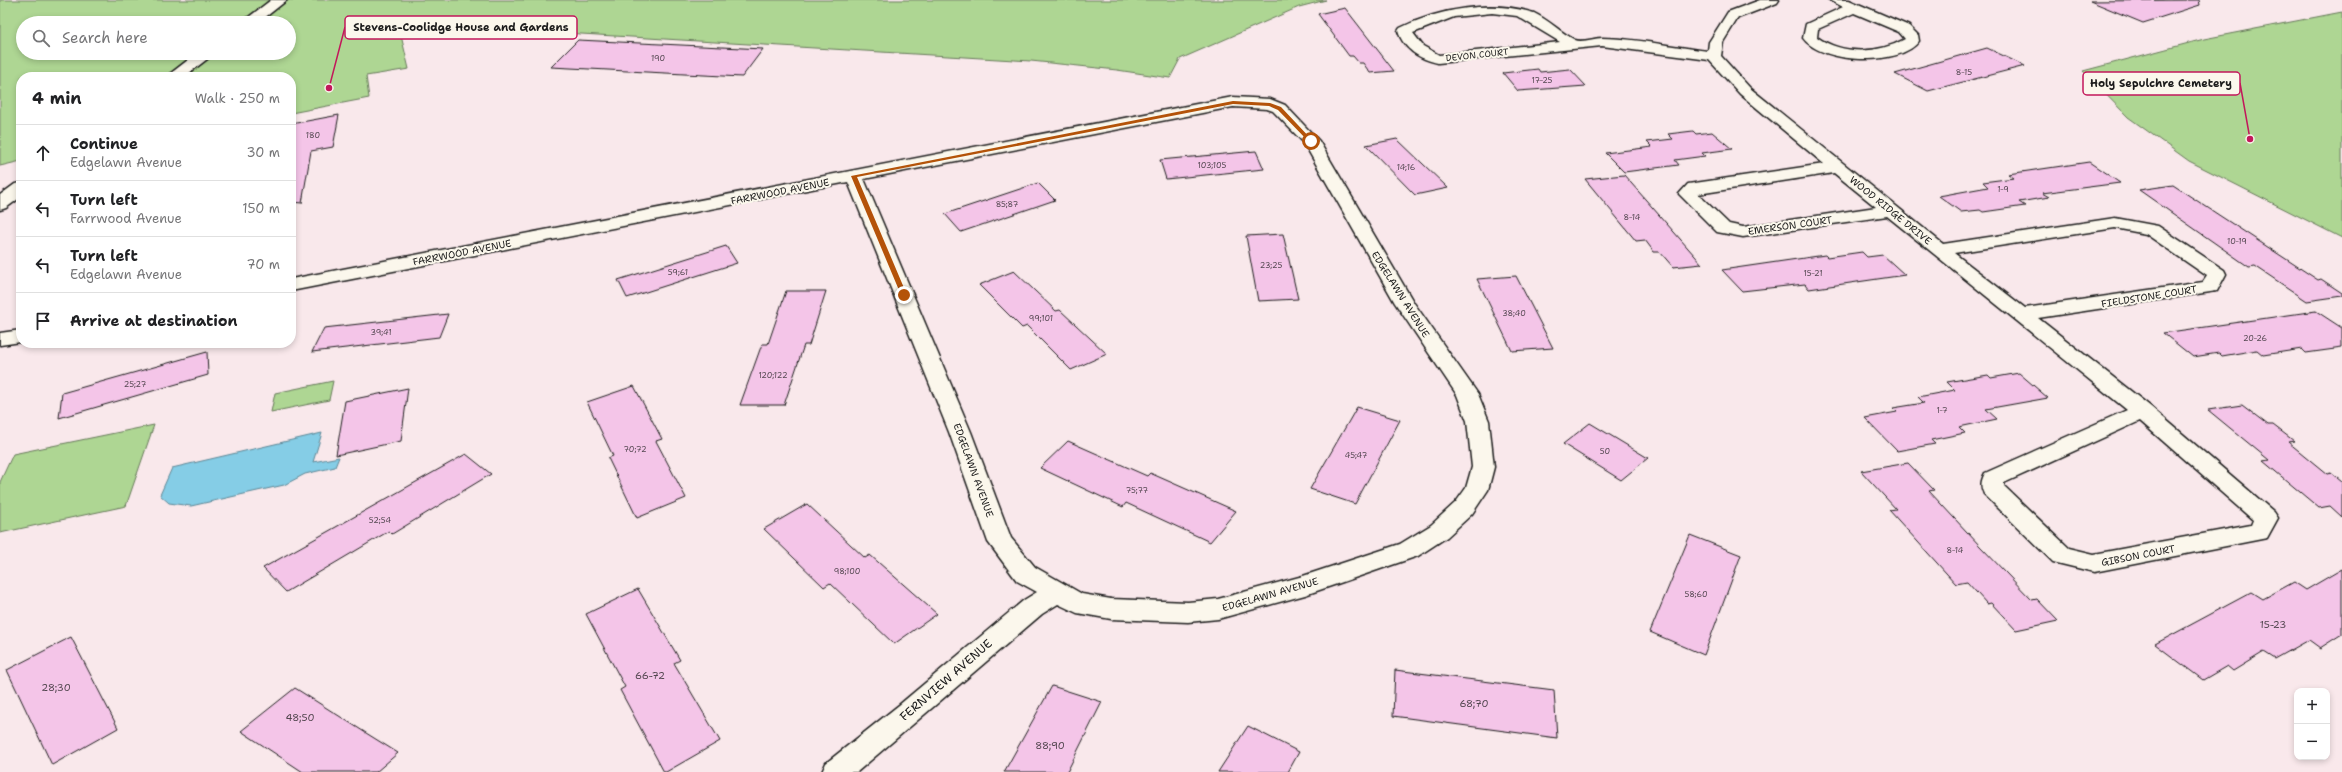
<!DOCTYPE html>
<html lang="en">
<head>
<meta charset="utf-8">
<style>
  :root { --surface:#fff; --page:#f6f6f6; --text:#202124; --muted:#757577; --line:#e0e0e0 }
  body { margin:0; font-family:"Shantell Sans",sans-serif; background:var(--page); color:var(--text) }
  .controls { position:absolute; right:12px; bottom:12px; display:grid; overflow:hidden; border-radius:8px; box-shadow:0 2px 6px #0003 }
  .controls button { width:36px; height:36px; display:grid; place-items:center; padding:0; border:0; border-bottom:1px solid var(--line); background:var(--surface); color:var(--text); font:20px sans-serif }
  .stop { position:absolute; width:12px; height:12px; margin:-9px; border:3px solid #b45309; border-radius:50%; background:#fff }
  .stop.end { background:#b45309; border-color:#fff; box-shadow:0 1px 4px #0008 }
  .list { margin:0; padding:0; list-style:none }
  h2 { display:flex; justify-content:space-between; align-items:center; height:52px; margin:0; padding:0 16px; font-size:17px }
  h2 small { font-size:13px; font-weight:400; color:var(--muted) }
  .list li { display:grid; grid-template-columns:26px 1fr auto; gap:12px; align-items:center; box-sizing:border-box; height:56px; padding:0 16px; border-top:1px solid var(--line) }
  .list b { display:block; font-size:15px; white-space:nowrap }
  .list p { margin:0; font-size:13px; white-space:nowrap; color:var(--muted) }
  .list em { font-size:13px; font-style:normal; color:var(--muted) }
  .icon { flex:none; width:22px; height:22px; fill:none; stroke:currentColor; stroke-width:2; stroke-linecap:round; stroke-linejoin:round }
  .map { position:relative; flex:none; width:2342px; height:772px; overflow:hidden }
  .search { position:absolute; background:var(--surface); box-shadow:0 2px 6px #0003; left:16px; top:16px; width:280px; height:44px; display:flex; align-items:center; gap:10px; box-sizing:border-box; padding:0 14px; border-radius:22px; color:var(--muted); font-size:15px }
  .panel { position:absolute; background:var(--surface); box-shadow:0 2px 6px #0003; left:16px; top:72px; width:280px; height:276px; border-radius:16px }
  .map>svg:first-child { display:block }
  .green { fill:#aed693; stroke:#657958; fill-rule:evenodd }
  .water { fill:#85cde6; stroke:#5b8695 }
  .building { fill:#f4c5e8; stroke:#1c1c1c }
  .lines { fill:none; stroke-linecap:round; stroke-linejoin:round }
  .minor-casing { stroke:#1c1c1c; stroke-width:3 }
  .primary-casing { stroke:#1c1c1c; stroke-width:3 }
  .minor { fill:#fbf7ec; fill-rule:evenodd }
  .primary { fill:#fbf7ec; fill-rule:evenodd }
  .route { fill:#b45309 }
  .labels { text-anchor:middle; stroke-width:4; stroke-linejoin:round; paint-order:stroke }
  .number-label { font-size:8px; fill:#52464f }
  .far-street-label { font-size:9px; fill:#1c1c1c; stroke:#fbf7ec }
  .street-label { font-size:10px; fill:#1c1c1c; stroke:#fbf7ec }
  .near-number-label { font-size:10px; fill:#52464f }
  .near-street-label { font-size:12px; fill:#1c1c1c; stroke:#fbf7ec }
  .leader { fill:none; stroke:#c2185b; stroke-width:1.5 }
  .callout-dot { fill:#c2185b; stroke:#fbf7ec; stroke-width:1.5 }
  .callout { fill:#fbf7ec; stroke:#c2185b; stroke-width:1.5 }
  .callout-label { font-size:11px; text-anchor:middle; font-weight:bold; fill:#1c1c1c }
</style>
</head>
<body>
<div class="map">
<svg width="2342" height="772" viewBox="0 0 2342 772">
  <rect width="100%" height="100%" fill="#f9e8eb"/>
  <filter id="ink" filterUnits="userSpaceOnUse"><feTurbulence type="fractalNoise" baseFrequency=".025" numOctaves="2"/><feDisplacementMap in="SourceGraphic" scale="8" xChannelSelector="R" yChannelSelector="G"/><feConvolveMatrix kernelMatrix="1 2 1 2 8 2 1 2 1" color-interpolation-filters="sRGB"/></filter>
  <g filter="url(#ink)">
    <path class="green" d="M 0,0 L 1326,0 L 1299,7 L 1180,59 L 1170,78 L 1117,70 L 1031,61 L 398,23 L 409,69 L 366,76 L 369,98 L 291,113 L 291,77 L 21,77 L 21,161 L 0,166 ZM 23,23 L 289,23 L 289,53 L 23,53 Z
      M 2342,12 L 2342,238 L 2189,161 L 2128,117 L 2083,71 L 2204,39 Z
      M 333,381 L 329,400 L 271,412 L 275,393 Z
      M 154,425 L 126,506 L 0,533 L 0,482 L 13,454 Z"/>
    <path class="water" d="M 322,433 L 313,462 L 339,457 L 335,467 L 305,474 L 284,485 L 191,506 L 169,503 L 160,495 L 172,468 Z"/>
    <path class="building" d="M 2199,0 L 2200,5 L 2143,23 L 2090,1 Z
      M 1345,8 L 1394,71 L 1370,73 L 1363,63 L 1359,63 L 1353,56 L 1349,56 L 1318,14 Z
      M 578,40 L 763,49 L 742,77 L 551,67 Z
      M 1987,48 L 2025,66 L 1928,91 L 1895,74 Z
      M 1538,69 L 1540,72 L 1570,69 L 1586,86 L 1518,91 L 1503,73 Z
      M 339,115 L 333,147 L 311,151 L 302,203 L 291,202 L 291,124 Z
      M 1693,131 L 1696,134 L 1712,132 L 1732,149 L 1702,153 L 1705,156 L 1675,160 L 1679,165 L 1624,172 L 1605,153 L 1652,147 L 1647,142 L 1673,139 L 1668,134 Z
      M 1397,139 L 1448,188 L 1415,195 L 1366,145 Z
      M 1256,151 L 1264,169 L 1166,179 L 1160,160 Z
      M 2089,162 L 2120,183 L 2042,193 L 2049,197 L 2019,202 L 2025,206 L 1983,212 L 1980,210 L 1961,212 L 1939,196 L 1988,187 L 1983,182 L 2014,178 L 2008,174 Z
      M 1624,175 L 1702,264 L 1673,267 L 1660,252 L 1654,252 L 1645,240 L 1636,241 L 1585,179 Z
      M 1038,183 L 1055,200 L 961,232 L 945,214 Z
      M 2173,185 L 2318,280 L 2321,279 L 2342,293 L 2342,296 L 2307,301 L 2255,266 L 2249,267 L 2139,190 Z
      M 1283,234 L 1298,299 L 1258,301 L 1246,236 Z
      M 726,246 L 737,263 L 627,298 L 618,280 Z
      M 1862,252 L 1867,257 L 1883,255 L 1905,275 L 1809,289 L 1805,284 L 1742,291 L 1722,270 L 1825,255 L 1827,257 Z
      M 1014,271 L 1056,311 L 1060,310 L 1107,354 L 1071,370 L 1027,326 L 1022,328 L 979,285 Z
      M 1516,276 L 1553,348 L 1512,351 L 1477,279 Z
      M 786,291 L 826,291 L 809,345 L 804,345 L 784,405 L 740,405 L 762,344 L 768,344 Z
      M 2316,311 L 2342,328 L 2342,348 L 2306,353 L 2302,349 L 2263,355 L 2257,350 L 2222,356 L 2219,353 L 2193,357 L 2163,333 Z
      M 448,314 L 439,337 L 312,352 L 324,328 Z
      M 207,352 L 208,375 L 59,418 L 62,393 Z
      M 2019,373 L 2048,398 L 1986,409 L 1997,419 L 1959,427 L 1965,433 L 1931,440 L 1935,444 L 1897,451 L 1865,418 L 1897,412 L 1893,408 L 1924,403 L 1918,397 L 1955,390 L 1947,382 L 1988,375 L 1991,378 Z
      M 634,386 L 662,439 L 656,441 L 686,498 L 637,518 L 608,458 L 613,456 L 587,402 Z
      M 408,388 L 401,441 L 336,455 L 345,401 Z
      M 2242,405 L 2268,425 L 2273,425 L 2294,441 L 2288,442 L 2327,474 L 2331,473 L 2342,482 L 2342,517 L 2330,506 L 2319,508 L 2263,461 L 2269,460 L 2208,410 Z
      M 1357,407 L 1400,420 L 1355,504 L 1310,489 Z
      M 1590,423 L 1648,458 L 1621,480 L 1563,444 Z
      M 1068,441 L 1147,476 L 1150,473 L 1236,511 L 1210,542 L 1126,503 L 1123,507 L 1040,468 Z
      M 466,454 L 491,474 L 392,534 L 389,531 L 286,592 L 263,568 Z
      M 1908,463 L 1934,490 L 1929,491 L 1980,546 L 2032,600 L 2037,599 L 2058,621 L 2016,630 L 1991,603 L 1987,604 L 1967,582 L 1956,584 L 1889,510 L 1896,509 L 1861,471 Z
      M 807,504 L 865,558 L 870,555 L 937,614 L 894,644 L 830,583 L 824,587 L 764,529 Z
      M 1690,535 L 1741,555 L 1704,655 L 1650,632 Z
      M 2342,569 L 2342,634 L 2320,648 L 2309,640 L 2275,659 L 2264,652 L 2233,671 L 2227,666 L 2203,680 L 2155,644 L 2252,592 L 2263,599 L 2294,582 L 2306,590 Z
      M 638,589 L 680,660 L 674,663 L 720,741 L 666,772 L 664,772 L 620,690 L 625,687 L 586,614 Z
      M 71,637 L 118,728 L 52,765 L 7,670 Z
      M 1395,670 L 1554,690 L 1557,738 L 1393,716 Z
      M 1052,686 L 1102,702 L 1067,772 L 1004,772 Z
      M 295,688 L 366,733 L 398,753 L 376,772 L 303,772 L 241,731 Z
      M 1248,726 L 1299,752 L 1288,772 L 1218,772 Z"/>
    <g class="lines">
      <defs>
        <path id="minor" d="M 1760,0 L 1779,0 L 1777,3 L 1738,18 L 1723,42 L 1721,56 L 1750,88 L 1943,244 L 2115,218 L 2158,226 L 2224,270 L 2226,274 L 2217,291 L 2038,318 L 2151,407 L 2274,512 L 2278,518 L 2267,538 L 2094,572 L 2053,562 L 1984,494 C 1980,486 1981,481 1985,473 L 2127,410 L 1887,216 L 1743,237 L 1717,232 L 1679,194 L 1688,184 L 1824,164 L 1740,94 L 1709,60 L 1602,46 L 1438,63 C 1420,59 1404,50 1398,31 L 1400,28 C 1440,8 1492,0 1534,13 C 1549,20 1561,33 1575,40 C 1582,43 1594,38 1602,38 C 1635,38 1674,47 1708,51 L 1709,42 L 1728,12 ZM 1492,13 L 1517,16 L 1560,42 L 1439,55 L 1423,46 L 1413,33 L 1454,17 ZM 1834,173 L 1876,207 L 1743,227 L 1729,224 L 1698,194 ZM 2115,228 L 2146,234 L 2207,276 L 2203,282 L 2025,308 L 1954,253 ZM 2140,421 L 2253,520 L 2251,525 L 2094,554 L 2069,548 L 2004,486 L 2004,483 Z
          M 1830,0 L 1849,0 L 1909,26 L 1918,35 L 1919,41 C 1901,67 1821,64 1803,38 L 1806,24 L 1843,7 ZM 1854,13 L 1899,32 L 1905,39 C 1878,54 1842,55 1817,37 L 1818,29 Z
          M 1233,97 L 1270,99 L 1285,105 L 1319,141 L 1414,303 L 1478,394 L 1489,421 L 1494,467 L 1488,490 L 1472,514 L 1447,537 L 1418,556 L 1305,595 L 1218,619 L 1188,622 L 1111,619 L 1077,613 L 1058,604 L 1042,614 L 857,772 L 822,772 L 826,763 L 899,705 L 1024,600 L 1037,592 L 1017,581 L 988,542 L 949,432 L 848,182 L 291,291 L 291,279 ZM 1233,107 L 1267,109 L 1273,111 L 1304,143 L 1395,303 L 1457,395 L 1467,421 L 1472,467 L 1466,488 L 1456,502 L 1431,525 L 1400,544 L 1303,576 L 1218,599 L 1188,602 L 1111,599 L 1082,594 L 1035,567 L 1011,538 L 971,432 L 864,179 Z
          M 21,330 L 21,342 L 0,345 L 0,333 Z"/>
        <path id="primary" d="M 271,0 L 287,0 L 258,23 L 241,23 Z
          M 197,53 L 215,53 L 184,77 L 166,77 Z
          M 21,183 L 21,197 L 6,208 L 0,210 L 0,195 L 15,184 Z"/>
      </defs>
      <use href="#minor" class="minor-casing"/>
      <use href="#primary" class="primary-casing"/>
      <use href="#minor" class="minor"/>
      <use href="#primary" class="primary"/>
    </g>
  </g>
  <path class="route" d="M 1233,101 L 1270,103 L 1281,107 L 1313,141 L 1309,142 L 1278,110 L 1269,106 L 1233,104 L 857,177 L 907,295 L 904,297 L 901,295 L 851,176 Z"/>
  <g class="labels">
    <g class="number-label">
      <text x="658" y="61">190</text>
      <text x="1964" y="75">8-15</text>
      <text x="1542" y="83">17-25</text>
      <text x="313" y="138">180</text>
      <text x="1212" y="168">103;105</text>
      <text x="1406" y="170">14;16</text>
      <text x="2003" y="192">1-9</text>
      <text x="1007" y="207">85;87</text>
      <text x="1632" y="220">8-14</text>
      <text x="2237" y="244">10-19</text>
      <text x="1271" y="268">23;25</text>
      <text x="678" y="275">59;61</text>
      <text x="1813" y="276">15-21</text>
      <text x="1514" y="316">38;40</text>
      <text x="1041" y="321">99;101</text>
      <text x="381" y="335">39;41</text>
      <text x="2255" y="341">20-26</text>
      <text x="773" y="378">120;122</text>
      <text x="135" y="387">25;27</text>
      <text x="1942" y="413">1-7</text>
      <text x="635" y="452">70;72</text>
      <text x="1605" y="454">50</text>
      <text x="1356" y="458">45;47</text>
      <text x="1137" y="493">75;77</text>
      <text x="380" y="523">52;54</text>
      <text x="1955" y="553">8-14</text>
      <text x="847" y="574">98;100</text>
      <text x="1696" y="597">58;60</text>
    </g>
    <g class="far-street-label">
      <text transform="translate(1477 55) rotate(-6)" y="3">DEVON COURT</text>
    </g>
    <g class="street-label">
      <text transform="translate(780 191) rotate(-11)" y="4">FARRWOOD AVENUE</text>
      <text transform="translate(1891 210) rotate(39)" y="4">WOOD RIDGE DRIVE</text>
      <text transform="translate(1790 225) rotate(-8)" y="4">EMERSON COURT</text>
      <text transform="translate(462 252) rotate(-11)" y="4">FARRWOOD AVENUE</text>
      <text transform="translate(1401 294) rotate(58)" y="4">EDGELAWN AVENUE</text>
      <text transform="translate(2149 296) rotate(-9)" y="4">FIELDSTONE COURT</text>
      <text transform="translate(974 470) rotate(70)" y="4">EDGELAWN AVENUE</text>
      <text transform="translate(2138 555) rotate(-11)" y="4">GIBSON COURT</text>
      <text transform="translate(1270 594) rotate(-16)" y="4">EDGELAWN AVENUE</text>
    </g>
    <g class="near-number-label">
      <text x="2273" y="628">15-23</text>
      <text x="650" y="679">66-72</text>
      <text x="56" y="691">28;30</text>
      <text x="1474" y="707">68;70</text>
      <text x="300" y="721">48;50</text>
      <text x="1050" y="749">88;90</text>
    </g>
    <g class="near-street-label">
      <text transform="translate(946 680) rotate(-41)" y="4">FERNVIEW AVENUE</text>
    </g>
  </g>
  <path class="leader" d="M329 88L345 27M2250 139L2240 83"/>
  <g class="callout-dot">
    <circle cx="329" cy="88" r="4"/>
    <circle cx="2250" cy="139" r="4"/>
  </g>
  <g class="callout">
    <rect x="345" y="16" width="232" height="23" rx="4"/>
    <rect x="2083" y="72" width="157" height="23" rx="4"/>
  </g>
  <g class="callout-label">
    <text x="461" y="31">Stevens-Coolidge House and Gardens</text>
    <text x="2161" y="87">Holy Sepulchre Cemetery</text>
  </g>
</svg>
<div class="controls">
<button>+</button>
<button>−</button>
</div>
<div class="stop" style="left:1311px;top:141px"></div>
<div class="stop end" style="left:904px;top:295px"></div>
<div class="search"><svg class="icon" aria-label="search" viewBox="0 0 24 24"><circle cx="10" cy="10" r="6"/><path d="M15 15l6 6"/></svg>Search here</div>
<section class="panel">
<h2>4 min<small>Walk · 250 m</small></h2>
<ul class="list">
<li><svg class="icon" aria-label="ahead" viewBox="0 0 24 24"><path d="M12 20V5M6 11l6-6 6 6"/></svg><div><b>Continue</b><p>Edgelawn Avenue</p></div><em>30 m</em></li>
<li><svg class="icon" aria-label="left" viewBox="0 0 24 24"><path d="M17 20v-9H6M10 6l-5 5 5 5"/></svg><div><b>Turn left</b><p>Farrwood Avenue</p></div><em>150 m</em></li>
<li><svg class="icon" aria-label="left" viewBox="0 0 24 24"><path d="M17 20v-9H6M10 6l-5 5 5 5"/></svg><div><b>Turn left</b><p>Edgelawn Avenue</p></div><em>70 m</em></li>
<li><svg class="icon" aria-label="arrive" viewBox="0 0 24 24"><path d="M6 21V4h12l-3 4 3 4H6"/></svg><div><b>Arrive at destination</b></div></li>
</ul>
</section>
</div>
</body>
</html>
